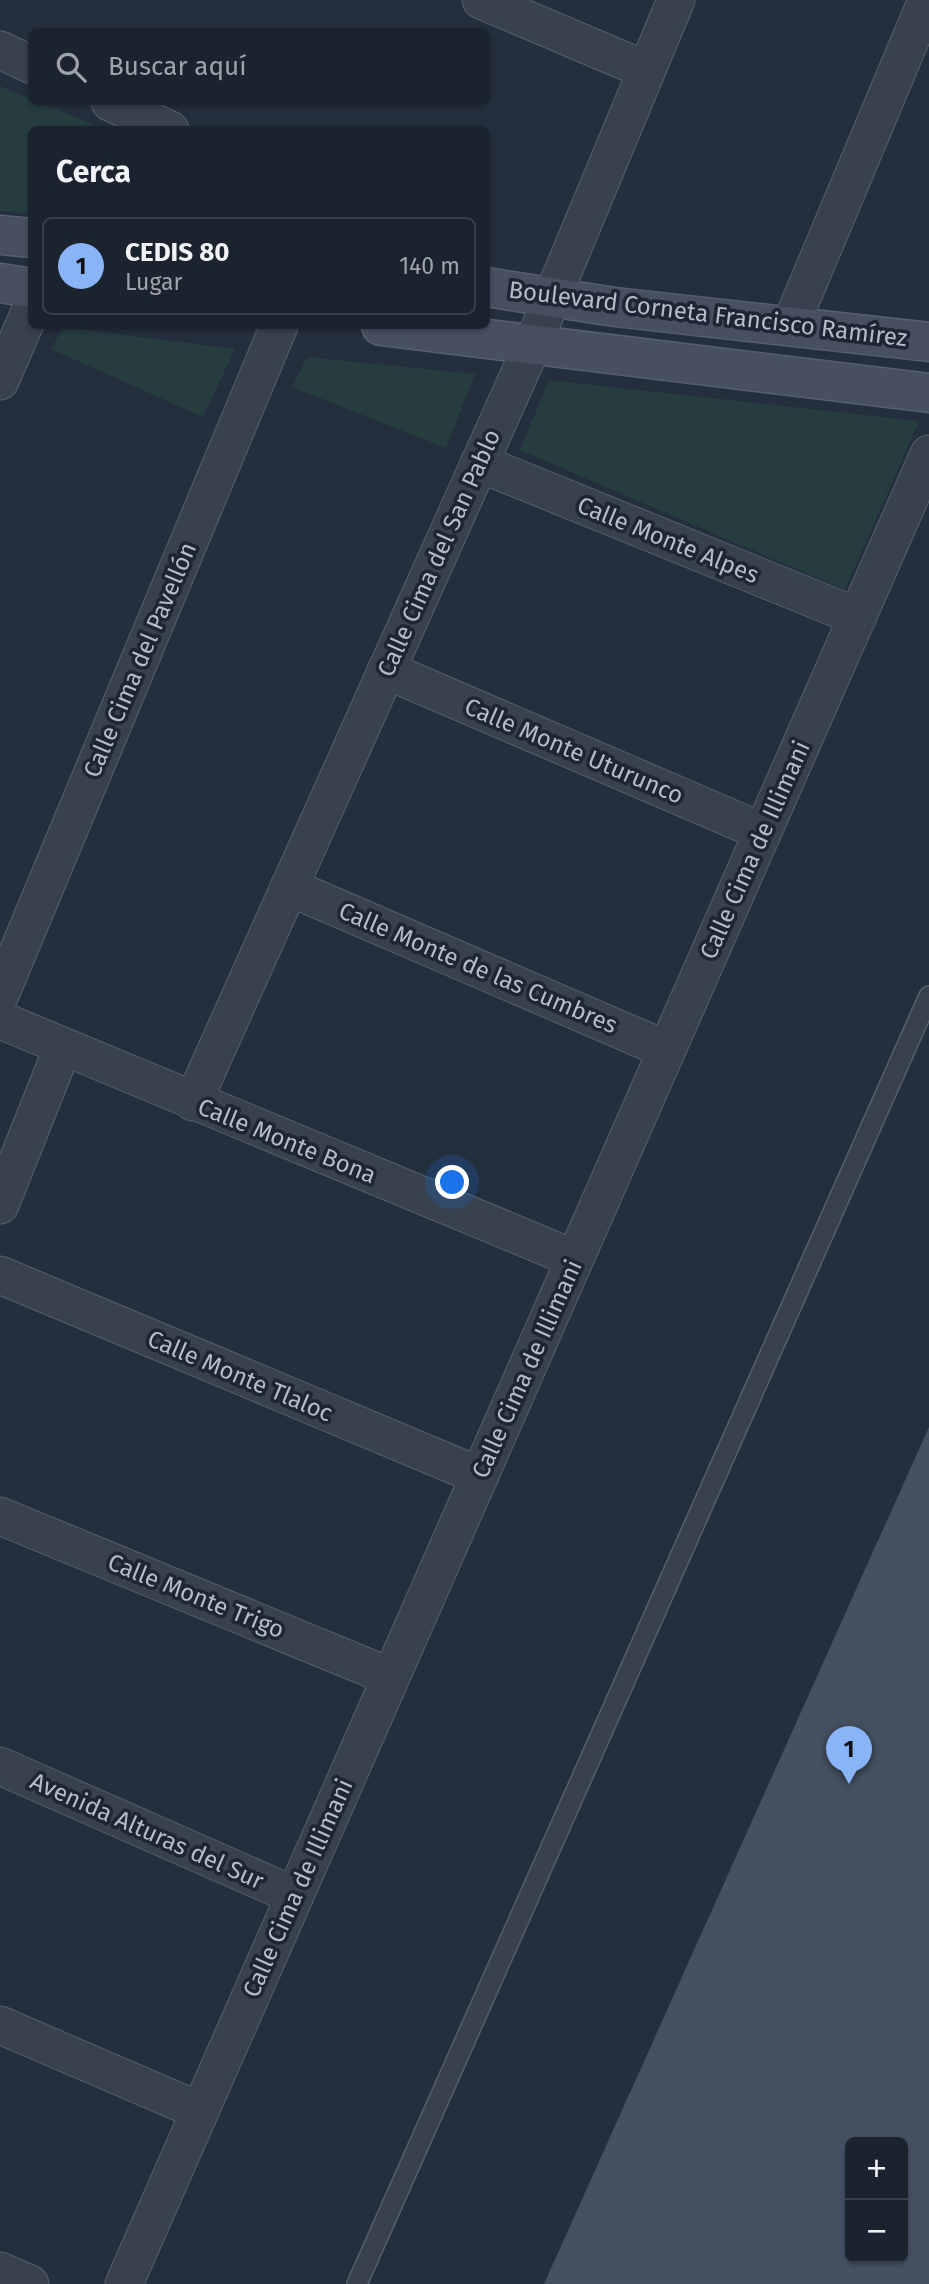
<!DOCTYPE html>
<html lang="es">
<head>
<meta charset="utf-8">
<style>
  :root { --surface:#1b232e; --page:#242b36; --text:#f1f3f6; --muted:#a0a4aa; --line:#39404a; --accent:#8ab4f8 }
  body { margin:0; font-family:"Fira Sans",sans-serif; background:var(--page); color:var(--text) }
  .controls { position:absolute; right:21px; bottom:21px; display:grid; overflow:hidden; border-radius:10px; box-shadow:0 2px 5px #0004 }
  .controls button { width:63px; height:63px; display:grid; place-items:center; padding:0; border:0; border-bottom:2px solid var(--line); background:var(--surface); color:var(--text); font:35px sans-serif }
  .you { position:absolute; left:453px; top:1183px; width:24px; height:24px; margin:-18px; border:5px solid #fff; border-radius:50%; background:#1a73e8; box-shadow:0 0 0 10px #1a73e833 }
  .badge { display:grid; place-items:center; width:46px; height:46px; border-radius:50%; background:var(--accent); color:#111; font-size:23px; font-weight:700 }
  .pin { position:absolute; translate:-50% -58px; filter:drop-shadow(0 2px 4px #0008) }
  .pin::after { content:''; position:absolute; top:37px; width:24px; height:21px; background:inherit; clip-path:polygon(0 0,100% 0,50% 100%) }
  .list { margin:0; padding:0; list-style:none }
  h2 { display:flex; justify-content:space-between; align-items:center; height:91px; margin:0; padding:0 28px; font-size:30px }
  h2 small { font-size:23px; font-weight:400; color:var(--muted) }
  .list li { display:grid; grid-template-columns:46px 1fr auto; gap:21px; align-items:center; box-sizing:border-box; height:98px; margin:0 14px 14px; padding:0 14px; border:2px solid var(--line); border-radius:10px }
  .list b { display:block; font-size:26px; white-space:nowrap }
  .list p { margin:0; font-size:23px; white-space:nowrap; color:var(--muted) }
  .list em { font-size:23px; font-style:normal; color:var(--muted) }
  .icon { flex:none; width:38px; height:38px; fill:none; stroke:currentColor; stroke-width:2; stroke-linecap:round; stroke-linejoin:round }
  .map { position:relative; flex:none; width:929px; height:2284px; overflow:hidden }
  .search { position:absolute; background:var(--surface); box-shadow:0 2px 5px #0004; left:28px; top:28px; width:462px; height:77px; display:flex; align-items:center; gap:18px; box-sizing:border-box; padding:0 24px; border-radius:10px; color:var(--muted); font-size:26px }
  .panel { position:absolute; background:var(--surface); box-shadow:0 2px 5px #0004; left:28px; top:126px; width:462px; height:203px; border-radius:10px }
  .map>svg:first-child { display:block }
  .green { fill:#263c3f }
  .building { fill:#455162; fill-rule:evenodd }
  .lines { fill:none; stroke-linecap:round; stroke-linejoin:round }
  .lane-casing { stroke:#565f6c; stroke-width:22 }
  .street-casing { stroke:#565f6c; stroke-width:39 }
  .secondary-casing { stroke:#565f6c; stroke-width:41 }
  .lane { stroke:#38414e; stroke-width:19 }
  .street { stroke:#38414e; stroke-width:37 }
  .secondary { stroke:#465061; stroke-width:38 }
  .labels { text-anchor:middle; stroke-width:7; stroke-linejoin:round; paint-order:stroke }
  .street-label { font-size:24px; fill:#b4bcc9; stroke:#1d2633 }
</style>
</head>
<body>
<div class="map">
<svg width="929" height="2284" viewBox="0 0 929 2284">
  <rect width="100%" height="100%" fill="#242f3e"/>
  <path class="green" d="M 0,86 L 104,129 L 32,130 L 31,214 L 0,211 Z
    M 63,327 L 235,349 L 203,417 L 51,349 Z
    M 307,357 L 475,374 L 446,448 L 292,387 Z
    M 549,380 L 919,421 L 845,590 L 520,450 Z"/>
  <path class="building" d="M 929,1427 L 929,2284 L 544,2284 ZM 850,2142 L 903,2142 L 903,2258 L 850,2258 Z"/>
  <g class="lines">
    <defs>
      <path id="lane" d="M 357,2284 L 929,996"/>
      <path id="street" d="M 481,0 L 646,70
        M 0,50 L 32,65
        M 110,102 L 170,130
        M 791,324 L 927,0
        M 0,381 L 32,307
        M 479,463 L 858,617
        M 386,670 L 763,832
        M 289,887 L 667,1050
        M 0,995 L 279,326
        M 0,1020 L 575,1259
        M 193,1102 L 532,346 L 676,0
        M 0,1205 L 63,1047
        M 0,1275 L 480,1476
        M 0,1516 L 391,1677
        M 0,1766 L 295,1896
        M 0,2025 L 200,2111
        M 0,2271 L 30,2284
        M 124,2284 L 929,454"/>
      <path id="secondary" d="M 0,235 L 32,238
        M 0,283 L 32,288
        M 486,287 L 615,307 L 929,342
        M 381,326 L 929,393"/>
    </defs>
    <use href="#lane" class="lane-casing"/>
    <use href="#street" class="street-casing"/>
    <use href="#secondary" class="secondary-casing"/>
    <use href="#lane" class="lane"/>
    <use href="#street" class="street"/>
    <use href="#secondary" class="secondary"/>
  </g>
  <g class="labels">
    <g class="street-label">
      <text transform="translate(708 314) rotate(7)" y="8">Boulevard Corneta Francisco Ramírez</text>
      <text transform="translate(668 540) rotate(22)" y="8">Calle Monte Alpes</text>
      <text transform="translate(439 553) rotate(-66)" y="8">Calle Cima del San Pablo</text>
      <text transform="translate(140 660) rotate(-67)" y="8">Calle Cima del Pavellón</text>
      <text transform="translate(574 751) rotate(23)" y="8">Calle Monte Uturunco</text>
      <text transform="translate(755 850) rotate(-66)" y="8">Calle Cima de Illimani</text>
      <text transform="translate(478 968) rotate(23)" y="8">Calle Monte de las Cumbres</text>
      <text transform="translate(287 1141) rotate(22)" y="8">Calle Monte Bona</text>
      <text transform="translate(527 1369) rotate(-66)" y="8">Calle Cima de Illimani</text>
      <text transform="translate(240 1376) rotate(23)" y="8">Calle Monte Tlaloc</text>
      <text transform="translate(196 1596) rotate(22)" y="8">Calle Monte Trigo</text>
      <text transform="translate(147 1831) rotate(24)" y="8">Avenida Alturas del Sur</text>
      <text transform="translate(298 1888) rotate(-66)" y="8">Calle Cima de Illimani</text>
    </g>
  </g>
</svg>
<div class="controls">
<button>+</button>
<button>−</button>
</div>
<div class="you"></div>
<div class="pin badge" style="left:849px;top:1784px">1</div>
<div class="search"><svg class="icon" aria-label="search" viewBox="0 0 24 24"><circle cx="10" cy="10" r="6"/><path d="M15 15l6 6"/></svg>Buscar aquí</div>
<section class="panel">
<h2>Cerca<small></small></h2>
<ul class="list">
<li><span class="badge">1</span><div><b>CEDIS 80</b><p>Lugar</p></div><em>140 m</em></li>
</ul>
</section>
</div>
</body>
</html>
